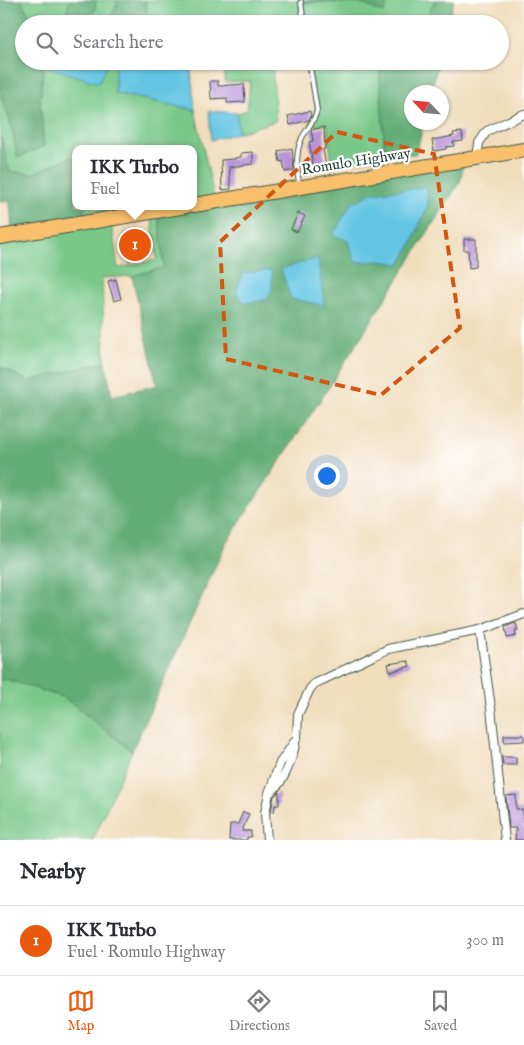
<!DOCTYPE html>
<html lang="en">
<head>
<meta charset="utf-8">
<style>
  :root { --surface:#fff; --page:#f2f2f3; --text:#2b2b33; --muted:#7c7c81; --line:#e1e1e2; --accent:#ea580c }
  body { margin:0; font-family:"IM FELL English",serif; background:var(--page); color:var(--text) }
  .compass { position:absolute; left:404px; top:85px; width:45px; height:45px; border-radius:50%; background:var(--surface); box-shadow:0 1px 4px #0004; rotate:296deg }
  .you { position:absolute; left:326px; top:475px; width:18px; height:18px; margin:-12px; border:4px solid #fff; border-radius:50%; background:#1a73e8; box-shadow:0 0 0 8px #1a73e833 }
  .badge { display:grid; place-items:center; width:32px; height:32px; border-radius:50%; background:var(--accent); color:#fff; font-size:16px; font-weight:700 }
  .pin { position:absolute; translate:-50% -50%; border:2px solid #fff; box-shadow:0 1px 5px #0006 }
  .popup { position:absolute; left:72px; top:145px; width:125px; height:65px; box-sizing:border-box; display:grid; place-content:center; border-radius:10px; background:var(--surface); filter:drop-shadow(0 1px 4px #0005); font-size:16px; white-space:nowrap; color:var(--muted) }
  .popup b { font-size:19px; color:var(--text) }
  .popup::after { content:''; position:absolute; left:50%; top:100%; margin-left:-10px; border:10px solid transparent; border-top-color:var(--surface) }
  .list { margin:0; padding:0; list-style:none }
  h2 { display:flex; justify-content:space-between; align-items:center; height:65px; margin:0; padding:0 20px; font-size:21px }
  h2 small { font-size:16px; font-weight:400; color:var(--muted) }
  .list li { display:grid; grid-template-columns:32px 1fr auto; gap:15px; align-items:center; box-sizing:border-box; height:70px; padding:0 20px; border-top:1px solid var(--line) }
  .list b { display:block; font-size:19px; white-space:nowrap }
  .list p { margin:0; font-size:16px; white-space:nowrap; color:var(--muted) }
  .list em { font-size:16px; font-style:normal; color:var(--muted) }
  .icon { flex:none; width:28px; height:28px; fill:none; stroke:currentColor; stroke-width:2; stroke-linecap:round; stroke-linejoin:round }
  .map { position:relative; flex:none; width:524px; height:840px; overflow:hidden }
  .search { position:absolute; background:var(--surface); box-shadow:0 1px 4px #0004; left:15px; right:15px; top:15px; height:55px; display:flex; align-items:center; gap:12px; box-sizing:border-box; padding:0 18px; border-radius:28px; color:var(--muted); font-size:19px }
  .sheet { height:135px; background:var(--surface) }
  nav { display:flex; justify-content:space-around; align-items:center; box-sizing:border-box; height:70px; border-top:1px solid var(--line); background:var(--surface); font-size:14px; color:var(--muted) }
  nav a { display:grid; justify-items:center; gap:2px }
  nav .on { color:var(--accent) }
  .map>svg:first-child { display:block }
  .green { fill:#79c889; stroke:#4c825e; fill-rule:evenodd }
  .forest { fill:#62ac75; stroke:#407454; fill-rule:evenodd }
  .water { fill:#64c5e3; stroke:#42818c }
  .building { fill:#b893d9 }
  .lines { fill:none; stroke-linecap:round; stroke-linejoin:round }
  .lane-casing { stroke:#3e5548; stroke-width:6 }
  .street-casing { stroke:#3e5548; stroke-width:10 }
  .highway-casing { stroke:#3e5548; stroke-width:16 }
  .lane { stroke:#fff; stroke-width:4 }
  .street { stroke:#fff; stroke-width:8 }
  .highway { stroke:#f8bf6c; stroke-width:14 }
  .marked { fill:none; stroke:#d45610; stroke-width:4; stroke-dasharray:10 6; stroke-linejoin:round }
  .labels { text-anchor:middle; stroke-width:4.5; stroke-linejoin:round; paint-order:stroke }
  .street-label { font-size:15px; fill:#1f3d34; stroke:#fff }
</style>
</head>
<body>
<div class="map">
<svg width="524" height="840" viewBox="0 0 524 840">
  <rect width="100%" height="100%" fill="#fff"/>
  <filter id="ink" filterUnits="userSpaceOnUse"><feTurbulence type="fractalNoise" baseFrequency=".02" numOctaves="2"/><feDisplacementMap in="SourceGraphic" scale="10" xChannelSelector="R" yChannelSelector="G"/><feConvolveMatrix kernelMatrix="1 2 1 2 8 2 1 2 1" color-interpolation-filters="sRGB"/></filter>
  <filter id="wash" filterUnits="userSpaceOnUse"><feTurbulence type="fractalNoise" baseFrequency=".0096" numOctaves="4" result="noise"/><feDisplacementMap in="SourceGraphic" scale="20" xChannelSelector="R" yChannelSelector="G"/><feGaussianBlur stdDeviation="1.12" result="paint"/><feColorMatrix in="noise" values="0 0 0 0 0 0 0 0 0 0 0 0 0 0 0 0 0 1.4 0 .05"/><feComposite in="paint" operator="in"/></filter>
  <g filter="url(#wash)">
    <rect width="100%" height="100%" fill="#f0ddbc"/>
    <path class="green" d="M 21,0 L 70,0 L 66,14 L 78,24 L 34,24 Z
      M 96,0 L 116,0 L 117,5 L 107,24 L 78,24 L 94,11 Z
      M 145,0 L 301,0 L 302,2 L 360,3 L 384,13 L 388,0 L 435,0 L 424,24 L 144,24 L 147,11 Z
      M 44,61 L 115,61 L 115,93 L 195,110 L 215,201 L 194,205 L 194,149 L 76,149 L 76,162 L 71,157 L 32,174 L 9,171 L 0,131 L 0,94 L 10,120 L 18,157 L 44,146 L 40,101 Z
      M 224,61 L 272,61 L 276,121 L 238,133 L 237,113 L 247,110 L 250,81 L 225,82 Z
      M 309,61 L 379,61 L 385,157 L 332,165 L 327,124 L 309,127 L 316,107 Z
      M 85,206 L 185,206 L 158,211 L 164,268 L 132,276 L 102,278 L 105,362 L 29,381 L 0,367 L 0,237 ZM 148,212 L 152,221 L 157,260 L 118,268 L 111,219 Z
      M 6,679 L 65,698 L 132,751 L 93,840 L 0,840 L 0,680 Z"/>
    <path class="forest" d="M 0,0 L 21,0 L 34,24 L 24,24 L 24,61 L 44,61 L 40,101 L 44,146 L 18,158 L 10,120 L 0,94 Z
      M 70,0 L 96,0 L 95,11 L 78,24 L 66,14 Z
      M 116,0 L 145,0 L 147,11 L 144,24 L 107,24 L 117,5 Z
      M 301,0 L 388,0 L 384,13 L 360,3 L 301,2 Z
      M 435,0 L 454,0 L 448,24 L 424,24 Z
      M 379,61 L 439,61 L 431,92 L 412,92 L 412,122 L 424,123 L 416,154 L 385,157 Z
      M 0,131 L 9,171 L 32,174 L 71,157 L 76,162 L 76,206 L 85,206 L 81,224 L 12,235 L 10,202 L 0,201 Z
      M 464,161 L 460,182 L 327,390 L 226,543 L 132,751 L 65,698 L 6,679 L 0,680 L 0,367 L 29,381 L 105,362 L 112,396 L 157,385 L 132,276 L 164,267 L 158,211 ZM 427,187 L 428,205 L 412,243 L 400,264 L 379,261 L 355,262 L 348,241 L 333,235 L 351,204 Z"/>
    <path class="water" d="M 51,61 L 109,61 L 98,83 L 49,67 Z
      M 115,61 L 190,61 L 195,110 L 115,93 Z
      M 209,111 L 237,113 L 238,133 L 211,140 Z
      M 427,187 L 428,205 L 412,243 L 400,264 L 379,261 L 355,262 L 348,241 L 333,235 L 351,204 L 372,193 Z
      M 318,258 L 324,305 L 291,299 L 281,269 Z
      M 272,270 L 272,291 L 265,300 L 246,303 L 236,293 L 243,273 Z"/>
    <g id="blocks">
      <path class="building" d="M 210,81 L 218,81 L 218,86 L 244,84 L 245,102 L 227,103 L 227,98 L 211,99 Z
        M 310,111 L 311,117 L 309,120 L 290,125 L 288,116 Z
        M 324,127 L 325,149 L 323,149 L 326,167 L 314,169 L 309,142 L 313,141 L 311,130 Z
        M 462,132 L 463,141 L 453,142 L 454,146 L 446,147 L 446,149 L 434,151 L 432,140 L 454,136 L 453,133 Z
        M 292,148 L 294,170 L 285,172 L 283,161 L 280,162 L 278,151 Z
        M 253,152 L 253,164 L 229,167 L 231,189 L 222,190 L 221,160 L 235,159 L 235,158 L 241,157 L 241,153 Z
        M 298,213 L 305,216 L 297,232 L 291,229 Z
        M 139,229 L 144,257 L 129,260 L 124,233 Z
        M 464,239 L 476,239 L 476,267 L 469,268 L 468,250 L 464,250 Z
        M 116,279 L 121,299 L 114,301 L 108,281 Z
        M 516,623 L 518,631 L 515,631 L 516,636 L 507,638 L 505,627 Z
        M 408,661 L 410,666 L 390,672 L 388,664 Z
        M 504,735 L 524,735 L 524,741 L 504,742 Z
        M 502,757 L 516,757 L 516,765 L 503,765 Z
        M 279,792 L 279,805 L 275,805 L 274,812 L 271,812 L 274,796 Z
        M 516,795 L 516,809 L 523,810 L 524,840 L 515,840 L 516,828 L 509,828 L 506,796 Z
        M 243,812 L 249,814 L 242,831 L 251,831 L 251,837 L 247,837 L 247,840 L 229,840 L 230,824 L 238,824 Z"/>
    </g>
  </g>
  <g filter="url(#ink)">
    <use href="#blocks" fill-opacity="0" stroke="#3e5548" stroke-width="1"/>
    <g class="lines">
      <defs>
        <path id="lane" d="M 301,2 L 304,24
          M 299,184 C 297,168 295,153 302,138 C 307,128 315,121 317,110 L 309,61"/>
        <path id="street" d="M 477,158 L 479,143 L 487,131 L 524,114
          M 269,793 C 284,784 291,762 295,745
          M 267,840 L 265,813 L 269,793 L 280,763 L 297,738 L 298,714 L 310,689 L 314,684 L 388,649 L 480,630
          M 505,840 L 491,708 L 480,630 L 524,614"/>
        <path id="highway" d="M 194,205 L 524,150
          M 0,237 L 186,206"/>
      </defs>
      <use href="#lane" class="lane-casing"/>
      <use href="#street" class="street-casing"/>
      <use href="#highway" class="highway-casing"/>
      <use href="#lane" class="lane"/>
      <use href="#street" class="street"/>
      <use href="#highway" class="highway"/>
    </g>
  </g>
  <path class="marked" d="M 337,132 L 434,154 L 460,328 L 381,395 L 226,359 L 220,242 Z"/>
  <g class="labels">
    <g class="street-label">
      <text transform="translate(356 161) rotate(-9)" y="5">Romulo Highway</text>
    </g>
  </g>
</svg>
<svg class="compass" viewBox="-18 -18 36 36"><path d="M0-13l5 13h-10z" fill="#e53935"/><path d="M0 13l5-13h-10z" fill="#7c7c81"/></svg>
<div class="you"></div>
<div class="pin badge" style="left:135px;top:245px">1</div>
<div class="popup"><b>IKK Turbo</b>Fuel</div>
<div class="search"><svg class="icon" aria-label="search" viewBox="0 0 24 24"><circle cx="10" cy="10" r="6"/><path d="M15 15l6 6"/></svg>Search here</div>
</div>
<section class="sheet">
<h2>Nearby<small></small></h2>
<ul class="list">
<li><span class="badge">1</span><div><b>IKK Turbo</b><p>Fuel · Romulo Highway</p></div><em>300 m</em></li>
</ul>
</section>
<nav>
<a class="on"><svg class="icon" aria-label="map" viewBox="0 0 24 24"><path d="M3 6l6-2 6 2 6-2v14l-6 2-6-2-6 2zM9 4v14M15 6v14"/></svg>Map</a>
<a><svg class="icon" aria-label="directions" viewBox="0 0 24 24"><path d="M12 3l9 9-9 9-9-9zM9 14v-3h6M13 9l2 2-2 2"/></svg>Directions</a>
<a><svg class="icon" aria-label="saved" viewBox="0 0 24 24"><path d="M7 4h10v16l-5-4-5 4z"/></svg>Saved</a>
</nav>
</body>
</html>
